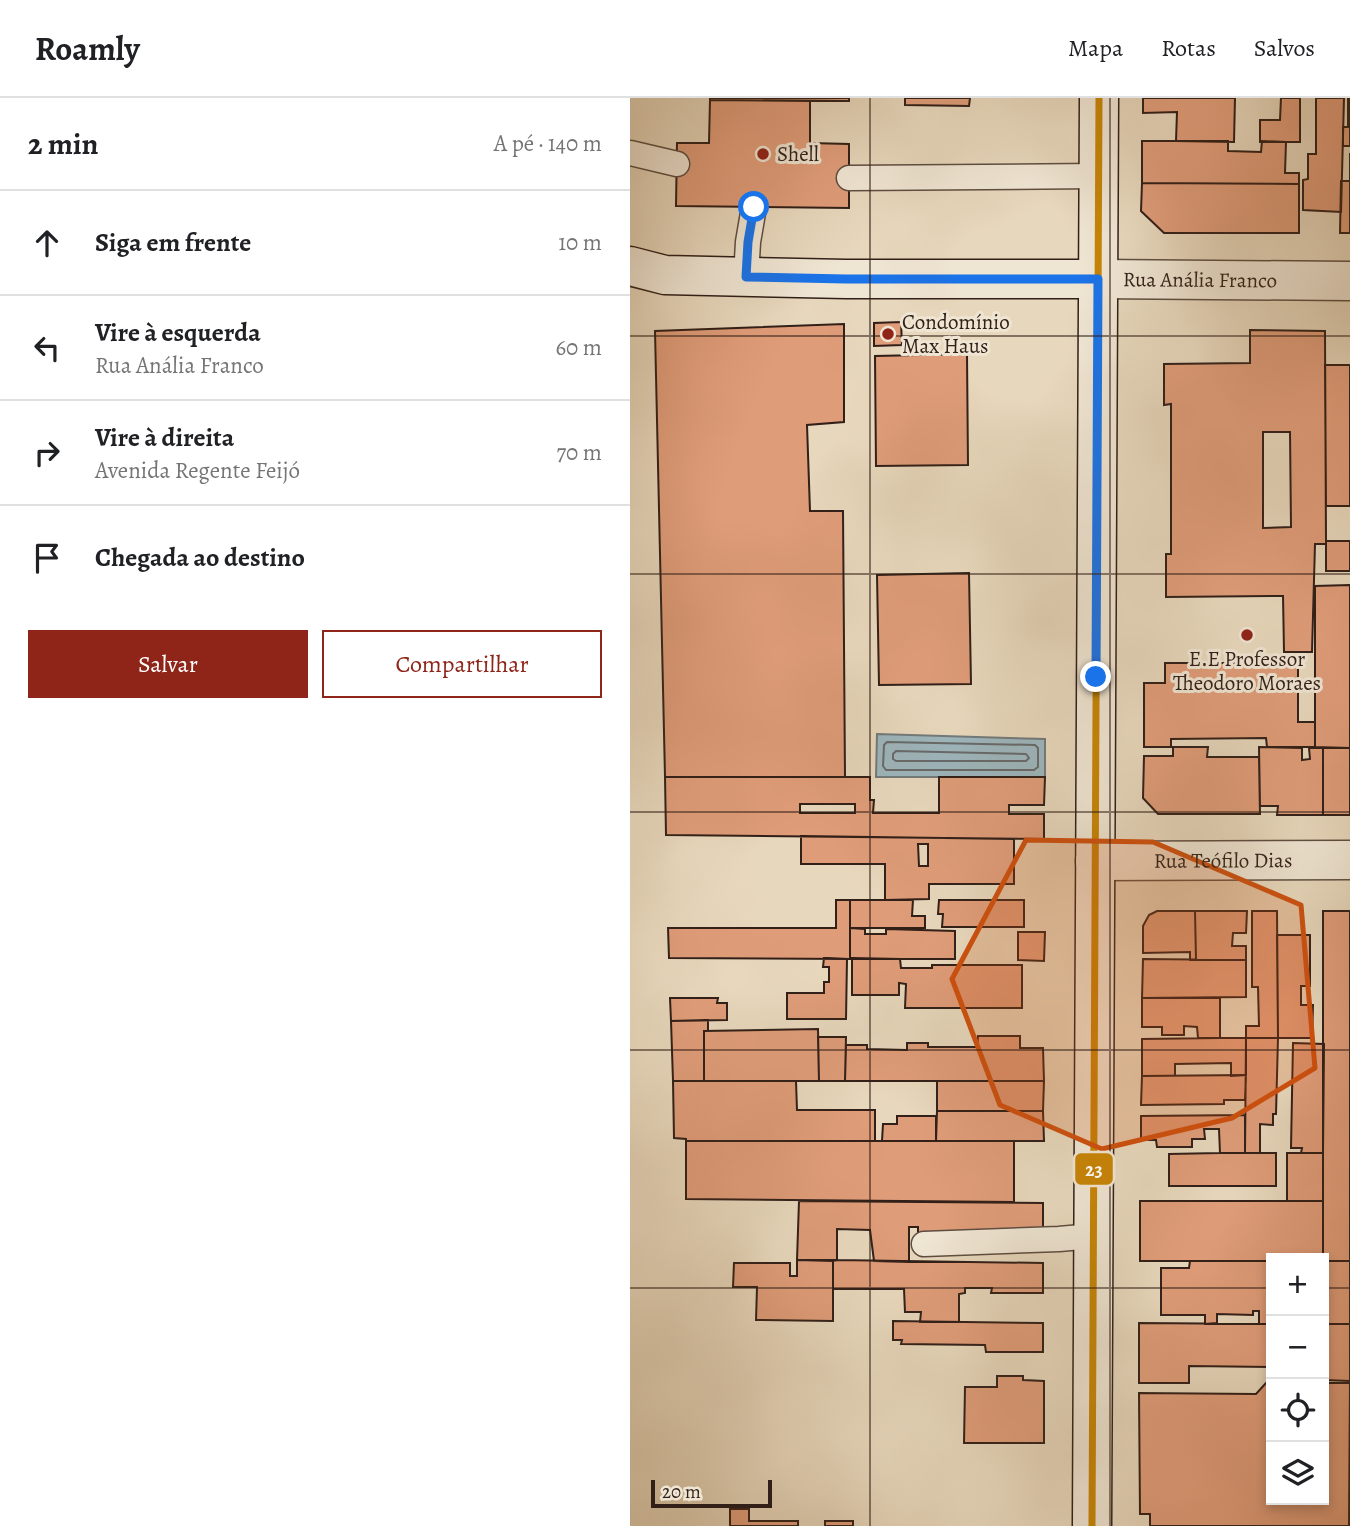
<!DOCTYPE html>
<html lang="pt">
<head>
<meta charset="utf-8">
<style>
  :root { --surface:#fff; --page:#f6f6f6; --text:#202124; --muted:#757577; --line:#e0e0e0; --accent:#8f2418 }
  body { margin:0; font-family:Alegreya,serif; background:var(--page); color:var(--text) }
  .controls { position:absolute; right:21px; bottom:21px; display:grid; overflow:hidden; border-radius:0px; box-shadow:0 4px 10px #0003 }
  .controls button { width:63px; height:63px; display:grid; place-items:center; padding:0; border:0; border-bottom:2px solid var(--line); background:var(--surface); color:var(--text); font:35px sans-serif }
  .scale { position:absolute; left:21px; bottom:18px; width:121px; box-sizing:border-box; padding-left:7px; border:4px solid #311f18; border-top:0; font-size:19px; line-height:24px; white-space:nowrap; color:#311f18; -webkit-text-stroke:5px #efe5d3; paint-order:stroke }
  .stop { position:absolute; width:21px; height:21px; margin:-16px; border:5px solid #1a73e8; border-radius:50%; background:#fff }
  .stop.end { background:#1a73e8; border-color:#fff; box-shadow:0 2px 7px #0008 }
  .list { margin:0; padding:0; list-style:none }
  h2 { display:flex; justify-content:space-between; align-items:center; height:91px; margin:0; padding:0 28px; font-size:30px }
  h2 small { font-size:23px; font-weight:400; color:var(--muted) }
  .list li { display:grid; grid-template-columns:46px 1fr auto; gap:21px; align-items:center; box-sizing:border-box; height:105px; padding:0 28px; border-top:2px solid var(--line) }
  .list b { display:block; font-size:26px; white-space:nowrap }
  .list p { margin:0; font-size:23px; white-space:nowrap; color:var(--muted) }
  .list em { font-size:23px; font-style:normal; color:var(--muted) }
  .actions { display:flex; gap:14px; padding:21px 28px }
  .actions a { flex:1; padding:16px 0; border:2px solid var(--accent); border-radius:0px; text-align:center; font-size:24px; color:var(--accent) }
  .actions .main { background:var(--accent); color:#fff }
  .icon { flex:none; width:38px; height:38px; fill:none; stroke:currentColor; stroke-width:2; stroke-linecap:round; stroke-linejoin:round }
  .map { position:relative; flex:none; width:720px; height:1428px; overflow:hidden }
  header { display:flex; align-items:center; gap:42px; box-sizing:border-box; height:98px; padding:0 35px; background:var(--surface); border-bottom:2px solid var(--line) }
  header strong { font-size:33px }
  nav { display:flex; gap:38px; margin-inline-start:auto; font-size:24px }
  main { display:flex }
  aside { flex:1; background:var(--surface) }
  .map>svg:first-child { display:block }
  .water { fill:#9db6bd; stroke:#727a7b; stroke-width:2 }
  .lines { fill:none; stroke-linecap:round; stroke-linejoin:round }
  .shore { stroke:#676a6a; stroke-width:2 }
  .building { fill:#df9c79; stroke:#311f18; stroke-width:2; fill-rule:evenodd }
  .lane-casing { stroke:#5e4d41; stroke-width:27 }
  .street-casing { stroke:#5e4d41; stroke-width:41 }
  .secondary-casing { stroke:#311f18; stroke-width:41 }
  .lane { stroke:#efe5d3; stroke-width:24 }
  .street { stroke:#efe5d3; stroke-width:38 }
  .secondary { stroke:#efe5d3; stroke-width:38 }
  .bus-1-casing { stroke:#efe5d3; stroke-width:12 }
  .bus-1 { stroke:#c68406; stroke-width:7 }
  .route { stroke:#1a73e8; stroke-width:9 }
  .marked { fill:#cd500e; fill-opacity:0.2; stroke:#cd500e; stroke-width:5; stroke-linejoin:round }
  .grid { fill:none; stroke:#311f18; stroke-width:2; stroke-opacity:0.55 }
  .poi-dot { fill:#8f2418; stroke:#efe5d3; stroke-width:2.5 }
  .labels { text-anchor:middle; stroke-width:6; stroke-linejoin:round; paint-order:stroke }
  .poi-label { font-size:21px; fill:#311f18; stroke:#efe5d3; text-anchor:start }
  .street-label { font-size:21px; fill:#311f18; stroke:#efe5d3 }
  .line-badge { stroke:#efe5d3; stroke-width:2.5 }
  .badge-label { font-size:19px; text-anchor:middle; font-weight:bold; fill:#fff }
</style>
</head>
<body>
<header>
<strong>Roamly</strong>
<nav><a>Mapa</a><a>Rotas</a><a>Salvos</a></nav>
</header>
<main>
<aside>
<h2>2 min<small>A pé · 140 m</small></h2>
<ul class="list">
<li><svg class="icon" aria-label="ahead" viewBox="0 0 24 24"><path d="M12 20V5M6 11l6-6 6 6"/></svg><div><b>Siga em frente</b></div><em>10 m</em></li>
<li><svg class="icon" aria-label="left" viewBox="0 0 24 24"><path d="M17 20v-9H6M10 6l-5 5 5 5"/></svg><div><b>Vire à esquerda</b><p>Rua Anália Franco</p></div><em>60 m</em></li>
<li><svg class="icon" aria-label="right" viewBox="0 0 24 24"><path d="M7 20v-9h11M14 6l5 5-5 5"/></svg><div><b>Vire à direita</b><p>Avenida Regente Feijó</p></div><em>70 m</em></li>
<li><svg class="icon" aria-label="arrive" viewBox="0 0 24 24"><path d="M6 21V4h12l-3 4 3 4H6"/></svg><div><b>Chegada ao destino</b></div></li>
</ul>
<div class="actions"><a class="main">Salvar</a><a>Compartilhar</a></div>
</aside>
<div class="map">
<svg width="720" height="1428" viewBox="0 0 720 1428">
  <rect width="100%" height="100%" fill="#e7d7bc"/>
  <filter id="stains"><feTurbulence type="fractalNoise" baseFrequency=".00286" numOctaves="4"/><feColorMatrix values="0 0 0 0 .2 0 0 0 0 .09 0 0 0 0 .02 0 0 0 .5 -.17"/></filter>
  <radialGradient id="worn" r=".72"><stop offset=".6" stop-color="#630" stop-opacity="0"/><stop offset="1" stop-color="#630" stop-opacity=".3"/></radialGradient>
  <path class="water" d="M 247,636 L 415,641 L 415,679 L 246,679 Z"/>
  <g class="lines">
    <path class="shore" d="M 257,644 L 405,647 L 408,650 L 408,669 L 404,672 L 256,672 L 253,668 L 254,647 Z
      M 266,653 L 396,656 L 399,660 L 396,663 L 266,663 L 263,661 L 263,656 Z"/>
  </g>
  <path class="building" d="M 80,0 L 219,0 L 219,3 L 80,2 Z
    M 275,0 L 340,0 L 339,8 L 275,7 Z
    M 513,0 L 605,0 L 604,44 L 546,43 L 547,14 L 513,15 Z
    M 651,0 L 670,0 L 670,44 L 630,44 L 630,22 L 650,22 Z
    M 686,0 L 714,0 L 711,114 L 673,112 L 673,82 L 678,81 L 678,56 L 686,56 Z
    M 718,0 L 720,0 L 720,48 L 713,48 L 713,29 L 718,29 Z
    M 80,2 L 180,3 L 180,45 L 219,46 L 219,110 L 46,108 L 47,45 L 79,45 Z
    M 512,43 L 598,43 L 598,53 L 631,54 L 632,43 L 656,44 L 655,75 L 669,75 L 669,86 L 512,85 Z
    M 720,55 L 720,135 L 710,135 L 711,83 L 720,83 Z
    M 512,85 L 669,86 L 669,135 L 534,135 L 511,113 Z
    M 271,224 L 272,247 L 244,248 L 244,225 Z
    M 214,226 L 214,324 L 177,327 L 180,413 L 213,413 L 215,679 L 35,679 L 25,233 Z
    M 620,232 L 695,233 L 696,443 L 696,446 L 685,446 L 682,554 L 654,554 L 653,498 L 536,499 L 536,456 L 541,456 L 541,306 L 534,307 L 534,266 L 620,265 ZM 633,334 L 660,334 L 661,429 L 633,430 Z
    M 337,256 L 338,367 L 246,368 L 245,258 Z
    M 695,267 L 720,267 L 720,408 L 696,408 Z
    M 696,443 L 720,443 L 720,473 L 696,473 Z
    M 339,475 L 341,586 L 249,587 L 247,477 Z
    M 720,487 L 720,650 L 685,649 L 685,488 Z
    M 535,565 L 668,565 L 668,624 L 685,624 L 685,649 L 637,649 L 636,640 L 541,641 L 541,649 L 514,649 L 514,585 L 535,585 Z
    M 543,649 L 578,649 L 577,659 L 629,659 L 630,716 L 528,716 L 513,700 L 514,658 L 543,658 Z
    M 629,649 L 672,650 L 672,662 L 680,661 L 679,650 L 693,650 L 693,717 L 647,717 L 648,708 L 630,708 Z
    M 693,650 L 720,650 L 720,717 L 693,717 Z
    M 35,679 L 240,679 L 240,702 L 244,702 L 243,715 L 309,715 L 309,679 L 415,679 L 414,707 L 379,707 L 379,716 L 414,716 L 414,741 L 36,737 ZM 170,706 L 225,706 L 225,715 L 170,715 Z
    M 171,738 L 384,741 L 384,786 L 299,786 L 299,801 L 255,802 L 255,766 L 171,766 ZM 288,746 L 298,746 L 298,768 L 289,768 Z
    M 206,802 L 220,802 L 220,861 L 39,860 L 38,830 L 206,830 Z
    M 220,802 L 283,802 L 282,818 L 295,818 L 295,830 L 220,830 Z
    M 309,802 L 394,802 L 394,829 L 312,829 L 313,816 L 308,816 Z
    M 527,813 L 565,813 L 566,862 L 560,862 L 560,854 L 513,855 L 513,828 L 519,817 Z
    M 565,813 L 617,813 L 616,835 L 603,835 L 602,848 L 616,848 L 616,862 L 566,862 Z
    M 622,813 L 647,813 L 648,940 L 616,940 L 616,928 L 629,928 L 628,889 L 622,889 Z
    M 693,813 L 720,813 L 720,1163 L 694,1163 L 693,1160 Z
    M 220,830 L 235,831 L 235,836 L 256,836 L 256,831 L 325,833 L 325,861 L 220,861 Z
    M 388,834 L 415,834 L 414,863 L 388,862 Z
    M 647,837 L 680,837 L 680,888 L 671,888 L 671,907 L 683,907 L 682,940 L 648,940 Z
    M 194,860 L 217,861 L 216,921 L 157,921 L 157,895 L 194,895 L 194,884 L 199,884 L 199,869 L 193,869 Z
    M 222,860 L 270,861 L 271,870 L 302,870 L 302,867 L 392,867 L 392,910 L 275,910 L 276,886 L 269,885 L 269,897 L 222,897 Z
    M 513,861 L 616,862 L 616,899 L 512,900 Z
    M 40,900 L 88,900 L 87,905 L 97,905 L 97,922 L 41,923 Z
    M 512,900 L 590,900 L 590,940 L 568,940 L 567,929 L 554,928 L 554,937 L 532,937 L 532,929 L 512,929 Z
    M 78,922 L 78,933 L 74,933 L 74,983 L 43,983 L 41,923 Z
    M 188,931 L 189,983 L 74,983 L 74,933 Z
    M 348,938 L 390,938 L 390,950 L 413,950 L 414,983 L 215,983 L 216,947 L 237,947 L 237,951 L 277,952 L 277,945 L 298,945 L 298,949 L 347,949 Z
    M 188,939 L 216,939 L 215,983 L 189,983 Z
    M 590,940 L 616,940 L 616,977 L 601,978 L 601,965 L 545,966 L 545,978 L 512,978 L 512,941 Z
    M 616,940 L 648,940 L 646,1016 L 643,1016 L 643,1027 L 630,1026 L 630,1055 L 615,1055 Z
    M 663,945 L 694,946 L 693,1055 L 671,1055 L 672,1050 L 661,1050 Z
    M 616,977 L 615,1002 L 594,1002 L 594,1006 L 511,1007 L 512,978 Z
    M 43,983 L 166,983 L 167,1012 L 245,1012 L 245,1043 L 56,1043 L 56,1041 L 44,1040 Z
    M 307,983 L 414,983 L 413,1013 L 307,1013 Z
    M 307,1013 L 413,1013 L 414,1043 L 306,1043 Z
    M 615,1017 L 615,1055 L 590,1055 L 589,1031 L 574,1031 L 575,1041 L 562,1041 L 562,1049 L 527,1049 L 526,1042 L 511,1042 L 511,1018 Z
    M 267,1018 L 306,1018 L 306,1043 L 252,1043 L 253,1026 L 267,1026 Z
    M 56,1043 L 384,1043 L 384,1104 L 56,1101 Z
    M 590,1055 L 646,1055 L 646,1088 L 539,1088 L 539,1056 Z
    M 657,1055 L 693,1055 L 693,1103 L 657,1103 Z
    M 169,1103 L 413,1105 L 413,1138 L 288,1138 L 288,1129 L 279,1129 L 279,1164 L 244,1163 L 240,1132 L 207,1131 L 207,1162 L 167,1162 Z
    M 510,1103 L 693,1103 L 693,1160 L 641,1160 L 641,1163 L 510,1163 Z
    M 167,1162 L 203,1163 L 203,1223 L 126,1222 L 127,1189 L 103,1189 L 104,1165 L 160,1165 L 160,1178 L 167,1178 Z
    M 207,1162 L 413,1165 L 413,1195 L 361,1195 L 362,1190 L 335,1190 L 335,1195 L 329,1196 L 329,1224 L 290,1224 L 291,1214 L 275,1214 L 274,1191 L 203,1191 L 203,1163 Z
    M 560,1163 L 641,1163 L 641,1226 L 629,1226 L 629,1213 L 623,1213 L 623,1217 L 587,1216 L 587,1225 L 575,1226 L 575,1217 L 531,1217 L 531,1170 L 559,1170 Z
    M 694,1163 L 720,1163 L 720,1226 L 694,1226 Z
    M 263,1223 L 413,1225 L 413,1254 L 356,1254 L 355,1247 L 271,1246 L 272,1242 L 263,1242 Z
    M 509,1225 L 641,1226 L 641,1269 L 559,1268 L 559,1285 L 509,1285 Z
    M 694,1226 L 720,1226 L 720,1283 L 694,1282 Z
    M 367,1278 L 393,1278 L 393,1282 L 414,1283 L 414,1345 L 334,1345 L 335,1289 L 367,1289 Z
    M 636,1285 L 641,1285 L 641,1402 L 694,1402 L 694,1285 L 720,1285 L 719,1428 L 520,1428 L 520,1416 L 510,1416 L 509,1295 L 626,1296 Z
    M 100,1411 L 119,1411 L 119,1423 L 168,1423 L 168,1428 L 100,1428 Z
    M 195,1423 L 223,1423 L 223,1428 L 195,1428 Z"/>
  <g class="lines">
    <defs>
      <path id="lane" d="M 0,55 L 47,66
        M 219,80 L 468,78
        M 116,179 L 118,144 L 124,109
        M 294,1146 L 429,1141 L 463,1138"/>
      <g id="street">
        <path id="s1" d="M 468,181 L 720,183"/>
        <path id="s2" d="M 465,763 L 720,762"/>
      </g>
      <path id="secondary" d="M 0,168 L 35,177 L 216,181 L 468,181
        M 462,1428 L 469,0"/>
    </defs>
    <use href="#lane" class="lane-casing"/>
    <use href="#street" class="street-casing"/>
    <use href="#secondary" class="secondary-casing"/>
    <use href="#lane" class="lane"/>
    <use href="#street" class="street"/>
    <use href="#secondary" class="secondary"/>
    <defs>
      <path id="bus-1" d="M 462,1428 L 469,0"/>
    </defs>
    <use href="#bus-1" class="bus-1-casing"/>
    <use href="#bus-1" class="bus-1"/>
  </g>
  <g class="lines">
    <path class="route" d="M 124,109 L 118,144 L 116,179 L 216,181 L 468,181 L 466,579"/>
  </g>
  <path class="marked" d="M 396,742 L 523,744 L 671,807 L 685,970 L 602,1020 L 472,1051 L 370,1007 L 322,881 Z"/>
  <path class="grid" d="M 240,0 L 240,1428M 480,0 L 480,1428M 0,238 L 720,238M 0,476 L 720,476M 0,714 L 720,714M 0,952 L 720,952M 0,1190 L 641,1190M 694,1190 L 720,1190"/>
  <g class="poi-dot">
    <circle cx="133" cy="56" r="7"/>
    <circle cx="258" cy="236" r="7"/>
    <circle cx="617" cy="537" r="7"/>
  </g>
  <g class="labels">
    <g class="poi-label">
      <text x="147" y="63">Shell</text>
      <text x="272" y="231">Condomínio<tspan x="272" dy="24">Max Haus</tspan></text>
      <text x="617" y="568" text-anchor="middle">E.E Professor<tspan x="617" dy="24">Theodoro Moraes</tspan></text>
    </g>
    <g class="street-label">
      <text dy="7" stroke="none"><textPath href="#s1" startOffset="102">Rua Anália Franco</textPath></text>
      <text dy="7" stroke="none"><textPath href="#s2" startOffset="128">Rua Teófilo Dias</textPath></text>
    </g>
  </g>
  <rect class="line-badge" x="444" y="1054" width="40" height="34" rx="7" fill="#c68406"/>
  <g class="badge-label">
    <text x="464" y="1078">23</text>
  </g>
  <rect width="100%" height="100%" filter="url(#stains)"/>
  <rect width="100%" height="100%" fill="url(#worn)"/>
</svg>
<div class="controls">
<button>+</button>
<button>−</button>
<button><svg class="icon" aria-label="locate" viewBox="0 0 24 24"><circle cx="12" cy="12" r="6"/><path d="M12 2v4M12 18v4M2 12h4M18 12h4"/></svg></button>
<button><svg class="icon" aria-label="layers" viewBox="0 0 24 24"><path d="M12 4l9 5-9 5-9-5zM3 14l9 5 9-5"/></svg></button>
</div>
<div class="scale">20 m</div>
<div class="stop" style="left:124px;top:109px"></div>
<div class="stop end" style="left:466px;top:579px"></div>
</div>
</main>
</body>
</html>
